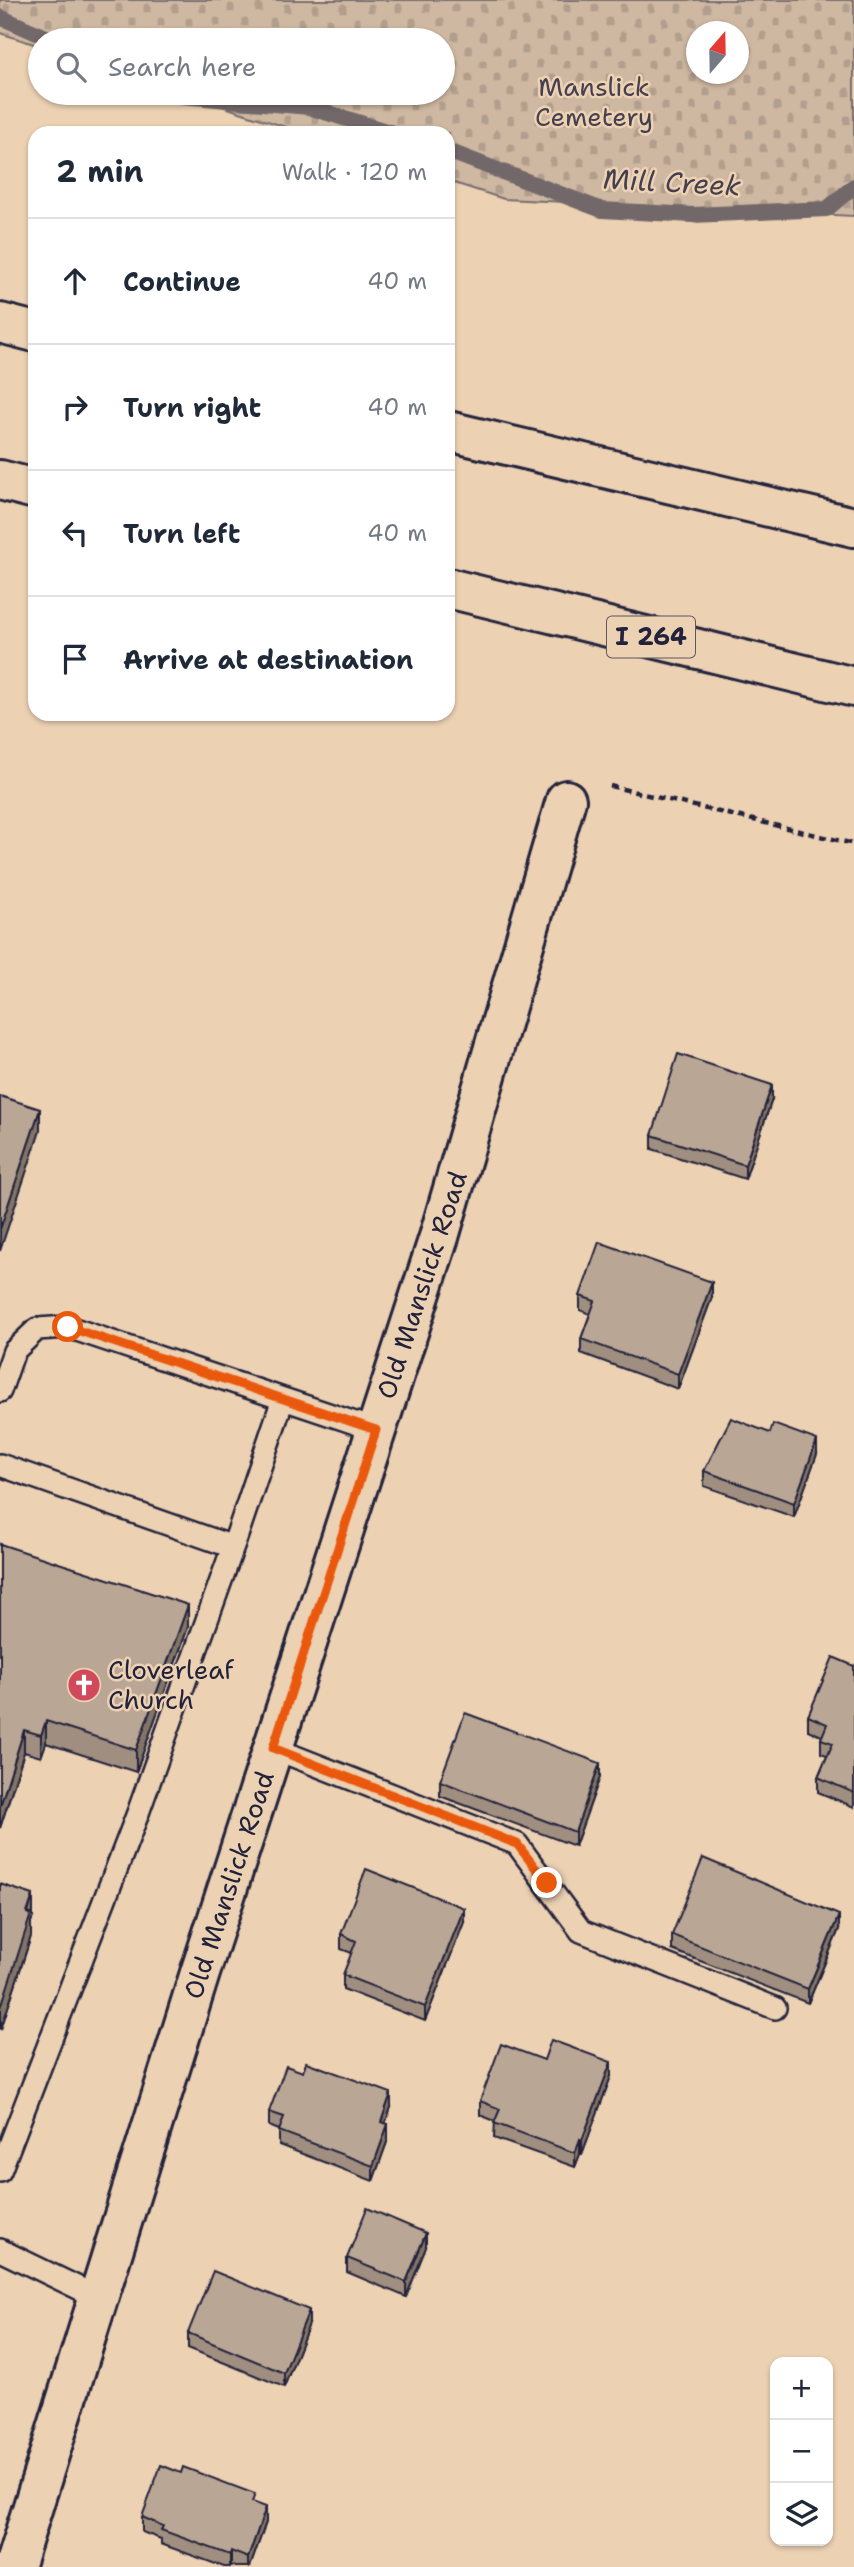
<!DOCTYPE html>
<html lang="en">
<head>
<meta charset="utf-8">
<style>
  :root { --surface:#fff; --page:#f6f6f7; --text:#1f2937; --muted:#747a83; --line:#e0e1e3 }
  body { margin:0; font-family:"Shantell Sans",sans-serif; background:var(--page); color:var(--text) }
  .controls { position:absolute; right:21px; bottom:21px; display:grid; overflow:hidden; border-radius:14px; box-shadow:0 2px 5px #0004 }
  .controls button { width:63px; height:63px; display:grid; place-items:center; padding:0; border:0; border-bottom:2px solid var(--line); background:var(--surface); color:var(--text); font:35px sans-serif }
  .compass { position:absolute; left:686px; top:21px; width:63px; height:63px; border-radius:50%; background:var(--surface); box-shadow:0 2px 5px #0004; rotate:20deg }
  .stop { position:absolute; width:21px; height:21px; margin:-16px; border:5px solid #ea580c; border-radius:50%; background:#fff }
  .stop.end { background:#ea580c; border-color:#fff; box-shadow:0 2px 7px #0008 }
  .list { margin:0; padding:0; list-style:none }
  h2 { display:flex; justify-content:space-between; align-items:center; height:91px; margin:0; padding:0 28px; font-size:30px }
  h2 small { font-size:23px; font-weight:400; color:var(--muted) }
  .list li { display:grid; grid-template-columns:46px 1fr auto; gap:21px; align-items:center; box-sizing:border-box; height:126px; padding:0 28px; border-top:2px solid var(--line) }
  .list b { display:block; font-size:26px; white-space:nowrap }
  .list em { font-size:23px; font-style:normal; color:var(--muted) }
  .icon { flex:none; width:38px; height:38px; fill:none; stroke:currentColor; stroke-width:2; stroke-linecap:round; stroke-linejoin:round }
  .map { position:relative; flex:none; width:854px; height:2567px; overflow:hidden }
  .search { position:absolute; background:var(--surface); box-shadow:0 2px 5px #0004; left:28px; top:28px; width:427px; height:77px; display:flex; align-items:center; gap:18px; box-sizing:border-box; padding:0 24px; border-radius:38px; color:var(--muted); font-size:26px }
  .panel { position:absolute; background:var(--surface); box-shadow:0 2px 5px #0004; left:28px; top:126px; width:427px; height:595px; border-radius:21px }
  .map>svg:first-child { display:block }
  .cemetery { fill:url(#cemetery-stones); stroke:#786d6e; stroke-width:2; fill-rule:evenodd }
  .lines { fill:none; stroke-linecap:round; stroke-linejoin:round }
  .stream { stroke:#72676a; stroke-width:16 }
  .service-casing { stroke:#22223b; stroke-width:26 }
  .minor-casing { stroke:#22223b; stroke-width:44 }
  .motorway-casing { stroke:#22223b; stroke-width:44 }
  .path { stroke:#22223b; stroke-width:4.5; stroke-dasharray:7 5; stroke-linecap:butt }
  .service { stroke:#ecd1b3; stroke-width:21 }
  .minor { stroke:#ecd1b3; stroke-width:38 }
  .motorway { stroke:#ecd1b3; stroke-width:38 }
  .wall { fill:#a08f80; stroke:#22223b; stroke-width:2 }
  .shaded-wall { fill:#827468; stroke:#22223b; stroke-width:2 }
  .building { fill:#baa695; stroke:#22223b; stroke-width:2 }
  .route { stroke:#ea580c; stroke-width:9 }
  .labels { text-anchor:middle; stroke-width:5; stroke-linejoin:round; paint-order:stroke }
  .shield { fill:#ecd1b3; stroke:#5f565f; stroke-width:2 }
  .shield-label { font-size:24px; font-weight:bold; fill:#22223b }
  .park-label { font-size:26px; fill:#454050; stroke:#ecd1b3 }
  .street-label { font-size:26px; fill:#22223b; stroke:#ecd1b3 }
  .poi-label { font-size:26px; fill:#22223b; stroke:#ecd1b3; text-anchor:start }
  .water-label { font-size:28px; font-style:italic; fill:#433f4f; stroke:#ecd1b3 }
</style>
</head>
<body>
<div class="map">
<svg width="854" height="2567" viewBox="0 0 854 2567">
  <defs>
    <pattern id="cemetery-stones" width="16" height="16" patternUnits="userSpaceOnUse" patternTransform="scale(1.75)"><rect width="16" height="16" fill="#cfb8a2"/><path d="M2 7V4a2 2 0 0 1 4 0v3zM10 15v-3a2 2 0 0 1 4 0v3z" fill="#b19e8c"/></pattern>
  </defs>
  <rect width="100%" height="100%" fill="#ecd1b3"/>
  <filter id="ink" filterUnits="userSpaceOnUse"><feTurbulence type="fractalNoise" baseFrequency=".0143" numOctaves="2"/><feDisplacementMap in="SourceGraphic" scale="14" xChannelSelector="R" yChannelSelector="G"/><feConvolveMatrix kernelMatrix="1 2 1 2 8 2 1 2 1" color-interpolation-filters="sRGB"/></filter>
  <g filter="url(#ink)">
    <path class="cemetery" d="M 0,0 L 854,0 L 854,216 L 504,199 L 448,181 L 448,133 L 304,133 L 182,93 L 443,93 L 443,40 L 40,40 L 40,46 L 0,33 ZM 696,32 L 738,32 L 738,74 L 696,74 Z"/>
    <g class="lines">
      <path class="stream" d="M 0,17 L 53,40
        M 174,93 L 182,96 L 309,107 L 392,133
        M 448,151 L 602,210 L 693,215 L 827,209 L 854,186"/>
      <defs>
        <path id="service" d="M 0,1391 L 14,1351 L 37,1329 L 68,1327 L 376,1430
          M 0,1465 L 233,1547 L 138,1813 L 0,2171
          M 233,1547 L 283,1399
          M 273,1748 L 517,1844 L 581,1931 L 775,2008
          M 0,2250 L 99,2298"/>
        <path id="minor" d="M 14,2567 L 200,1973 L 439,1237 L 566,800"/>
        <path id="motorway" d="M 0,323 L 35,332
          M 448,431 L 854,527
          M 0,480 L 35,489
          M 448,588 L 854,687"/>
      </defs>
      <use href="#service" class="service-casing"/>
      <use href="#minor" class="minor-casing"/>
      <use href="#motorway" class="motorway-casing"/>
      <path class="path" d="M 610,786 L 854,844"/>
      <use href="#service" class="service"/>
      <use href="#minor" class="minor"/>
      <use href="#motorway" class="motorway"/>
    </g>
    <path class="wall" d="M 772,1099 L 745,1179 L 652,1149 L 652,1135 Z
      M 580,1296 L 712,1297 L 678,1389 L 581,1353 L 581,1339 L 590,1314 L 580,1310 Z
      M 817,1454 L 794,1517 L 704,1486 L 704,1471 Z
      M 0,1544 L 188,1627 L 136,1772 L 46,1743 L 41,1757 L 24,1752 L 0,1828 Z
      M 854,1666 L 854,1807 L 818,1792 L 818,1777 L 827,1755 L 821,1753 L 821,1739 L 822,1736 L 808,1730 L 808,1716 Z
      M 600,1777 L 575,1846 L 440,1796 L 440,1781 Z
      M 0,1884 L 33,1917 L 31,1922 L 31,1936 L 1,2029 L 0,2028 Z
      M 464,1922 L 425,2021 L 343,1989 L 343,1975 L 352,1953 L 341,1949 L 341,1934 Z
      M 839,1929 L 808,2003 L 672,1950 L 672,1935 Z
      M 544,2060 L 611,2076 L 582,2154 L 580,2154 L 575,2167 L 494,2138 L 495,2121 L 480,2115 L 480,2101 Z
      M 391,2107 L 385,2123 L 388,2139 L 373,2181 L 279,2145 L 279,2130 L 269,2126 L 269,2112 Z
      M 426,2247 L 406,2297 L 347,2272 L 347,2258 Z
      M 309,2324 L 284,2387 L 188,2348 L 188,2333 Z
      M 255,2503 L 266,2522 L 250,2567 L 236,2567 L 231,2565 L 230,2567 L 224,2567 L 161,2544 L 161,2539 L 142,2532 L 142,2517 Z"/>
    <path class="shaded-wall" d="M 772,1085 L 772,1099 L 745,1179 L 745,1165 Z
      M 40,1109 L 40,1131 L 0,1251 L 0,1229 Z
      M 712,1282 L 712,1297 L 678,1389 L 678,1374 Z
      M 817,1440 L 817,1454 L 794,1517 L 794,1503 Z
      M 188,1605 L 188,1627 L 136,1772 L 136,1750 Z
      M 46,1721 L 46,1743 L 41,1757 L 41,1735 Z
      M 24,1730 L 24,1752 L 0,1828 L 0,1806 Z
      M 600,1763 L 600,1777 L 575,1846 L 575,1832 Z
      M 33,1895 L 33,1917 L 31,1922 L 31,1936 L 1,2029 L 1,2007 Z
      M 464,1908 L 464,1922 L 425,2021 L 425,2007 Z
      M 839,1915 L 839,1929 L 808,2003 L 808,1989 Z
      M 611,2062 L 611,2076 L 582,2154 L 582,2140 Z
      M 391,2093 L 391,2107 L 381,2136 L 381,2122 Z
      M 388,2124 L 388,2139 L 373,2181 L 373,2166 Z
      M 580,2139 L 580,2154 L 575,2167 L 575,2153 Z
      M 426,2233 L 426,2247 L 406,2297 L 406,2282 Z
      M 309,2310 L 309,2324 L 284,2387 L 284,2373 Z
      M 266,2507 L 266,2522 L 250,2567 L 248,2567 L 248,2558 Z
      M 231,2551 L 231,2565 L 230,2567 L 230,2555 Z"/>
    <path class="building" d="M 678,1054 L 772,1085 L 745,1165 L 652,1135 Z
      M 0,1096 L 40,1109 L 0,1229 Z
      M 599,1242 L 712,1282 L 678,1374 L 581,1339 L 595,1301 L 580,1296 Z
      M 731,1418 L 770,1433 L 773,1424 L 817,1440 L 794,1503 L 704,1471 Z
      M 0,1544 L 188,1605 L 136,1750 L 46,1721 L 41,1735 L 24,1730 L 0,1806 Z
      M 833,1657 L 854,1666 L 854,1793 L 818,1777 L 833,1743 L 821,1739 L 827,1724 L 808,1716 Z
      M 465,1713 L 600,1763 L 575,1832 L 440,1781 Z
      M 703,1858 L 839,1915 L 808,1989 L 672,1935 Z
      M 366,1869 L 464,1908 L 425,2007 L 343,1975 L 356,1941 L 341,1934 Z
      M 0,1884 L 33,1895 L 27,1913 L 31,1914 L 1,2007 L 0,2006 Z
      M 551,2040 L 611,2062 L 582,2140 L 580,2139 L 575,2153 L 494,2123 L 500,2109 L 480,2101 L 501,2044 L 544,2060 Z
      M 306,2062 L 391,2093 L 381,2122 L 388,2124 L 373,2166 L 279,2131 L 284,2117 L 269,2112 L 286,2066 L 303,2072 Z
      M 367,2208 L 426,2233 L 406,2282 L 347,2258 Z
      M 213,2271 L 309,2310 L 284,2373 L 188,2333 Z
      M 161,2465 L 181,2473 L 183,2467 L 255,2494 L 252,2502 L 266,2507 L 248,2558 L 231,2551 L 230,2555 L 161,2530 L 163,2526 L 142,2517 Z"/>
  </g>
  <g class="lines" filter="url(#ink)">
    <path class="route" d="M 68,1327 L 376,1430 L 273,1748 L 517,1844 L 547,1883"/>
  </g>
  <defs>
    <symbol id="church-disc" viewBox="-11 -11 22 22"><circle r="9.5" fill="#d1495b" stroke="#ecd1b3"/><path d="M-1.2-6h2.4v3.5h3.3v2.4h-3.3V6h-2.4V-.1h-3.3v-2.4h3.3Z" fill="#fff"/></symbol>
  </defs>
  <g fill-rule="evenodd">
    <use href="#church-disc" x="65" y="1666" width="38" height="38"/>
  </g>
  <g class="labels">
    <rect class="shield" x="607" y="616.5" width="88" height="41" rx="5"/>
    <g class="shield-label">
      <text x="651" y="645">I 264</text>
    </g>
    <g class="park-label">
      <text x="594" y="96">Manslick<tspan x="594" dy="30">Cemetery</tspan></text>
    </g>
    <g class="street-label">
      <text transform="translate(422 1285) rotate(-72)" y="9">Old Manslick Road</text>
      <text transform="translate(229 1885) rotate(-72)" y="9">Old Manslick Road</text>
    </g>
    <g class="poi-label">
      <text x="108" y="1679">Cloverleaf<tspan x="108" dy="30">Church</tspan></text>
    </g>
    <g class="water-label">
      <text transform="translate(672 182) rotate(3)" y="10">Mill Creek</text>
    </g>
  </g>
</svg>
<div class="controls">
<button>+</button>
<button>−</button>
<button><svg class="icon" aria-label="layers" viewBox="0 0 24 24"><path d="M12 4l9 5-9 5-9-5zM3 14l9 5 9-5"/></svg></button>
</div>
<svg class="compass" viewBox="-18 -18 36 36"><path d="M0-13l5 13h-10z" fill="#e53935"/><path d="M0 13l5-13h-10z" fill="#747a83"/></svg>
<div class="stop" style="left:68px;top:1327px"></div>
<div class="stop end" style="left:547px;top:1883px"></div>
<div class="search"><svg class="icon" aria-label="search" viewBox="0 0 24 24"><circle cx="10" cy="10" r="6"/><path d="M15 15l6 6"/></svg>Search here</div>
<section class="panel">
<h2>2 min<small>Walk · 120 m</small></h2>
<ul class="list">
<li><svg class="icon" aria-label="ahead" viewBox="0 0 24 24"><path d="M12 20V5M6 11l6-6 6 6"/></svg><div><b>Continue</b></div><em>40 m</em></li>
<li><svg class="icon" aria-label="right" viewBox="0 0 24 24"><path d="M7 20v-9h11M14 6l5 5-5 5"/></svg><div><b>Turn right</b></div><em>40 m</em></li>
<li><svg class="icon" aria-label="left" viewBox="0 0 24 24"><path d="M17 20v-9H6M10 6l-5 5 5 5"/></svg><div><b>Turn left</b></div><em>40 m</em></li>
<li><svg class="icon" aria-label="arrive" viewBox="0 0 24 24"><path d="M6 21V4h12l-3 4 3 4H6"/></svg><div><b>Arrive at destination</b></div></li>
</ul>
</section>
</div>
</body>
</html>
